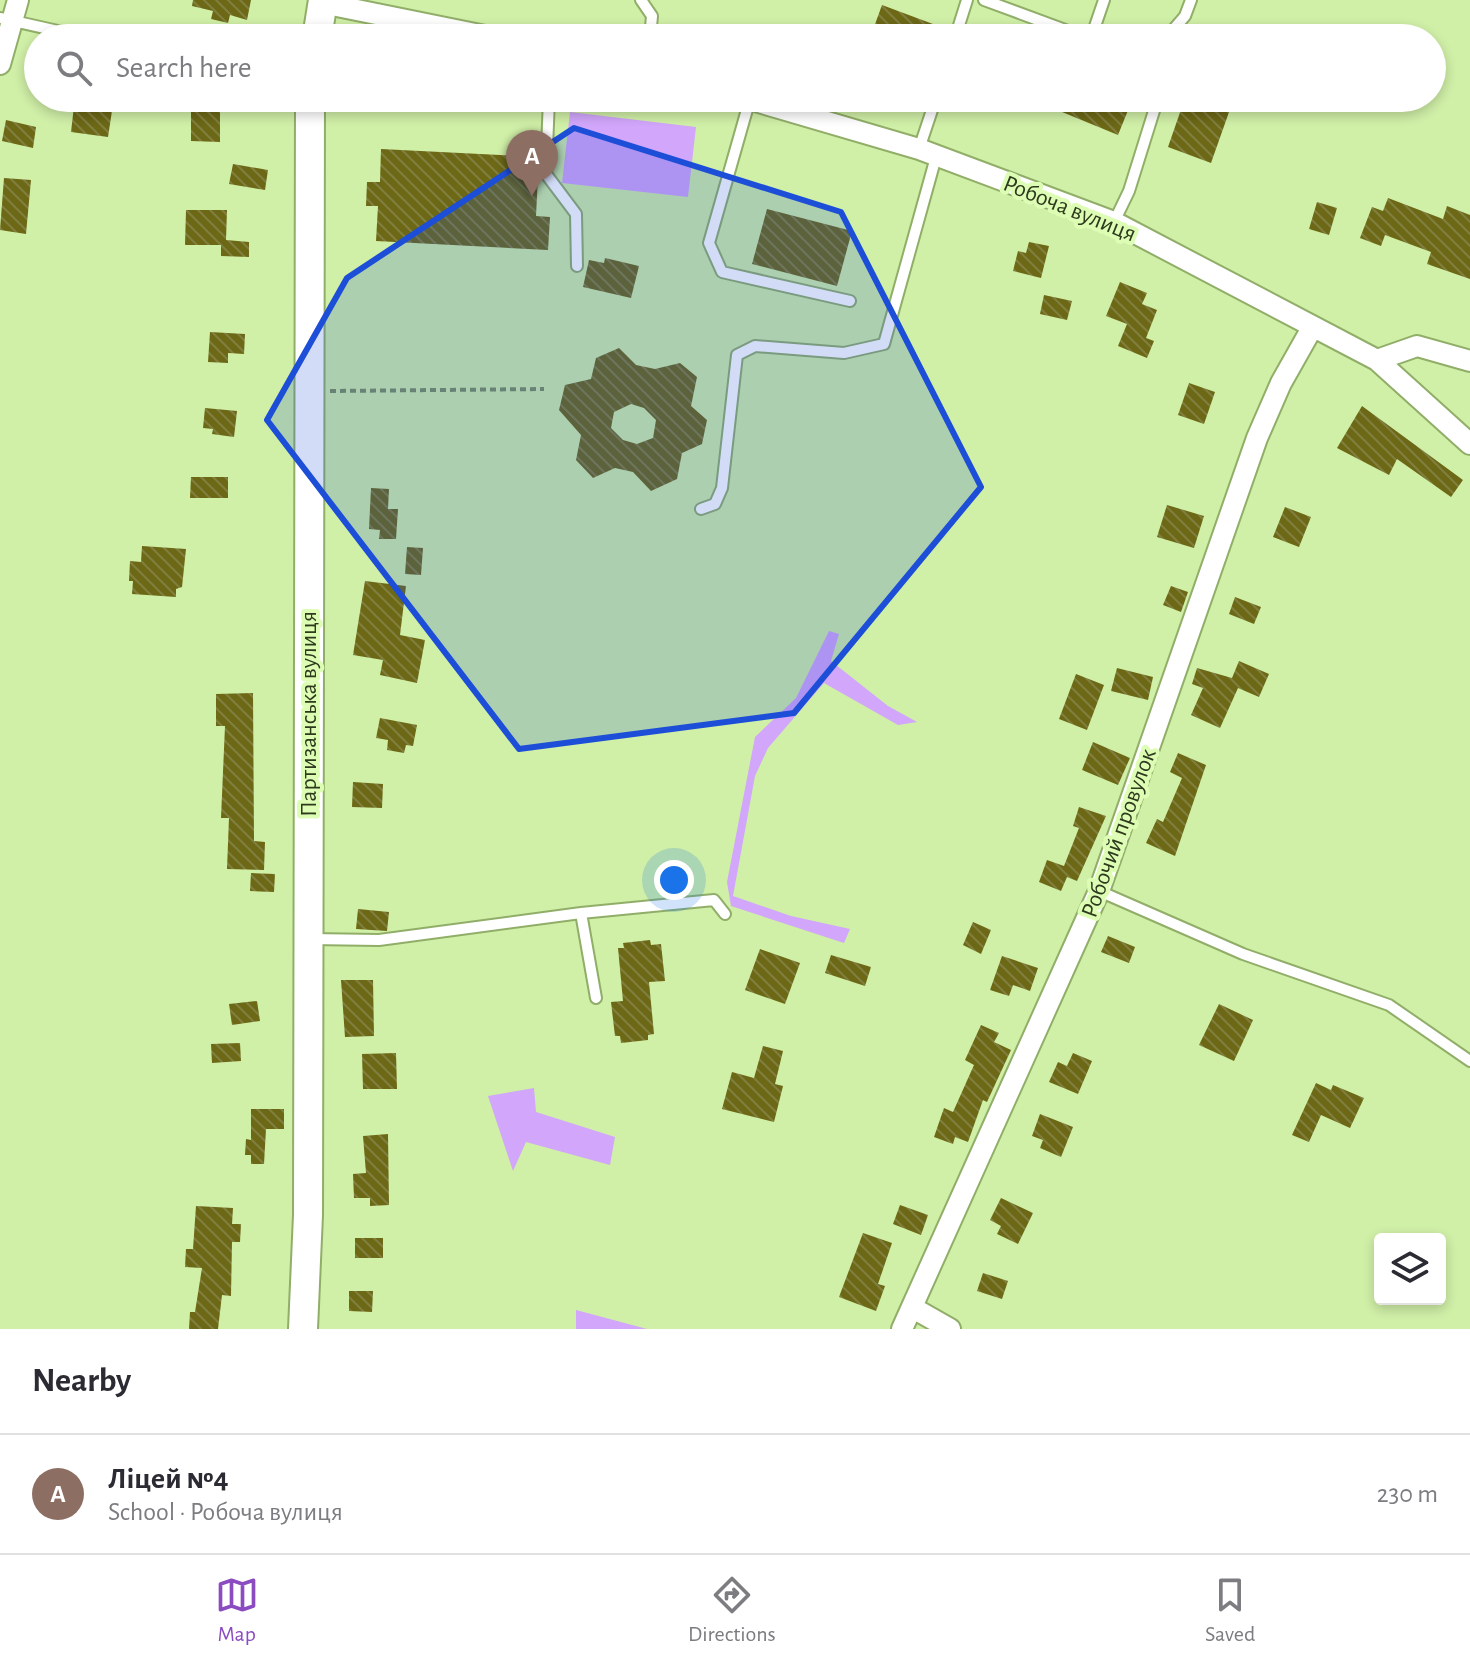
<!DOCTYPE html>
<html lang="en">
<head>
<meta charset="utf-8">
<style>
  :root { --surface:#fff; --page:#f2f2f3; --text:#2b2b33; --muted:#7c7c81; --line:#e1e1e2; --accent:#8c4cc1 }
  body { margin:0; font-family:"Alegreya Sans",sans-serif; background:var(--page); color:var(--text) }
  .controls { position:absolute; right:24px; bottom:24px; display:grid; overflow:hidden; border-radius:8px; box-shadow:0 4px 12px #0003 }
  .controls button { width:72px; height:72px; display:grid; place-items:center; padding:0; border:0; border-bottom:2px solid var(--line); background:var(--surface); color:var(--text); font:40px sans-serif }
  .you { position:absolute; left:674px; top:880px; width:28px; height:28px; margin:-20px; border:6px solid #fff; border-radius:50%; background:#1a73e8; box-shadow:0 0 0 12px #1a73e833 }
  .badge { display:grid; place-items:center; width:52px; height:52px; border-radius:50%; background:var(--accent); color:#fff; font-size:26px; font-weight:700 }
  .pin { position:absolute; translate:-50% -66px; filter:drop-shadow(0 2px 4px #0008) }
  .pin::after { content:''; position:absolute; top:42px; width:28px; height:24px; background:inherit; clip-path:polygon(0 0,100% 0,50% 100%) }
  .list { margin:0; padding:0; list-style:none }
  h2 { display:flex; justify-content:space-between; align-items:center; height:104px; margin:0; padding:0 32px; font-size:34px }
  h2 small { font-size:26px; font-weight:400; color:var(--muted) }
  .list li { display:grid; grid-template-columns:52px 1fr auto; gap:24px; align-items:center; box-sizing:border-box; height:120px; padding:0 32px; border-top:2px solid var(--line) }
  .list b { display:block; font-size:30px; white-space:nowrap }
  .list p { margin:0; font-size:26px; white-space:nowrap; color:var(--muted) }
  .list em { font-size:26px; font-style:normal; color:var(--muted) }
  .icon { flex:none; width:44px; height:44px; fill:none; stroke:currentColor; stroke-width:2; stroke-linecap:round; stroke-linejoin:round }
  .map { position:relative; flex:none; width:1470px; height:1329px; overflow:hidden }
  .search { position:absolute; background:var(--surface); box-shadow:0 4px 12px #0003; left:24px; right:24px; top:24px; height:88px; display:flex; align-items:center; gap:20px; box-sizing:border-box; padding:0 28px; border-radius:44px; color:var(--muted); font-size:30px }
  .sheet { height:224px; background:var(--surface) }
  nav { display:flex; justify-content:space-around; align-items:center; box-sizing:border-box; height:112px; border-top:2px solid var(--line); background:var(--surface); font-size:22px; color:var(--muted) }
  nav a { display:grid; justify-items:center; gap:4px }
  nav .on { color:var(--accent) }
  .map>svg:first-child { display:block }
  .green { fill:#d1a6fb }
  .building { fill:url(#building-back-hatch); fill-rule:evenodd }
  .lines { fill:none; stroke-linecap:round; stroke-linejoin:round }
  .lane-casing { stroke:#91ae69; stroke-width:14 }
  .street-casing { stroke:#91ae69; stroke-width:24 }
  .secondary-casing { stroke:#91ae69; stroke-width:32 }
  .path { stroke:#7b905e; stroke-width:4; stroke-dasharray:6 4; stroke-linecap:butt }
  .lane { stroke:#fff; stroke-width:10 }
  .street { stroke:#fff; stroke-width:20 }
  .secondary { stroke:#fff; stroke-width:28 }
  .marked { fill:#1d4ed8; fill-opacity:0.2; stroke:#1d4ed8; stroke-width:6; stroke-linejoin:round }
  .labels { text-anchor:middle; stroke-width:8; stroke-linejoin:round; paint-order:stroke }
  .street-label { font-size:24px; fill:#2e3a1d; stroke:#ddfcb4 }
</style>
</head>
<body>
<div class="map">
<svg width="1470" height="1329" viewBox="0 0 1470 1329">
  <defs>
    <pattern id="building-back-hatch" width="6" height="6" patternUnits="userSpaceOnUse" patternTransform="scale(2)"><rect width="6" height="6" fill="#6c6816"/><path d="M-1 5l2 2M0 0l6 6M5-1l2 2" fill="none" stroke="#817f3f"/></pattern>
  </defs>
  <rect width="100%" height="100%" fill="#d0efa7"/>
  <path class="green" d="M 570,112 L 696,127 L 688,197 L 562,183 Z
    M 829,631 L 839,634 L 831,661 L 888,706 L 917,722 L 898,725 L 824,683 L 768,748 L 755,776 L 733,896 L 791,916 L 850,929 L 844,943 L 731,906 L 727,882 L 755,737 L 796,698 Z
    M 534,1088 L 536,1112 L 615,1137 L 610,1165 L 526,1142 L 513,1171 L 488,1096 Z
    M 576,1310 L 647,1329 L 576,1329 Z"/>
  <path class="building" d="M 193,0 L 251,0 L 247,20 L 230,15 L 228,23 L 211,19 L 213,11 L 192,6 Z
    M 882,5 L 949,30 L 947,38 L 870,38 Z
    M 85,98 L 114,98 L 108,137 L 71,132 L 74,106 L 83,108 Z
    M 1028,98 L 1133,98 L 1118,135 Z
    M 1185,98 L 1234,98 L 1211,163 L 1168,147 Z
    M 191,104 L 220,104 L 220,142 L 191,141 Z
    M 6,120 L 36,127 L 33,148 L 2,141 Z
    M 381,149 L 539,157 L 536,216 L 550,217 L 548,250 L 376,241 L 378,206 L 366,206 L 367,182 L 380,182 Z
    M 233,164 L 268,170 L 265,190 L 229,184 Z
    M 4,178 L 31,180 L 26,234 L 0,230 Z
    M 1388,198 L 1443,219 L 1447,206 L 1470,215 L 1470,279 L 1427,264 L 1431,252 L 1385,235 L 1381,246 L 1360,238 L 1372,207 L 1383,211 Z
    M 1317,202 L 1337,208 L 1329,235 L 1309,229 Z
    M 767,209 L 852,231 L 837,286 L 752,264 Z
    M 186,210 L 227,210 L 226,240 L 249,242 L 249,257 L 221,256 L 221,245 L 185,245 Z
    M 1029,242 L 1049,246 L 1041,278 L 1013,271 L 1018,251 L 1026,253 Z
    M 605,258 L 639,266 L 631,298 L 583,287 L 589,260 L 604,263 Z
    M 1120,282 L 1147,293 L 1142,304 L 1157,310 L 1146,338 L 1154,341 L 1147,358 L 1118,346 L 1127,324 L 1106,316 Z
    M 1044,295 L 1072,301 L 1067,320 L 1040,314 Z
    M 210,332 L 245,334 L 244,354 L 228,353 L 228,363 L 208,362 Z
    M 619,348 L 636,365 L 655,369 L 680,363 L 697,377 L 691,406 L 707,420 L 702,444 L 682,453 L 677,479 L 651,491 L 633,472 L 615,468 L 593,478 L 576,460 L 581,435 L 559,410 L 565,385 L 591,379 L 596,358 ZM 631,404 L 644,408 L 656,420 L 653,438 L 637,444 L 623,440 L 611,428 L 614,412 Z
    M 1189,383 L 1215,392 L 1204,424 L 1178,415 Z
    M 1362,406 L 1463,480 L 1451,497 L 1397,459 L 1389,475 L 1337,448 Z
    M 205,408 L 237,411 L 234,437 L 212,434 L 213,429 L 203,428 Z
    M 191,477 L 228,477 L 228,498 L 190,498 Z
    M 371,488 L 389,489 L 388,509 L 398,509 L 396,539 L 379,539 L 380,530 L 369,529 Z
    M 1167,505 L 1204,516 L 1194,548 L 1157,537 Z
    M 1285,507 L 1311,517 L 1299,547 L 1273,537 Z
    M 142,546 L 186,549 L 182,587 L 176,589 L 176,597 L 132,594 L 133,581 L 129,581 L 130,561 L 141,562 Z
    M 407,547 L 423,548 L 421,575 L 405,574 Z
    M 365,581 L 406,586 L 400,635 L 425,640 L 417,683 L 380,675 L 383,660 L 353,655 Z
    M 1171,586 L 1188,592 L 1181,612 L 1163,605 Z
    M 1235,597 L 1261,607 L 1254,624 L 1229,614 Z
    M 1239,661 L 1269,674 L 1259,697 L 1238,688 L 1220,728 L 1191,715 L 1203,688 L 1192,684 L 1197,668 L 1232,678 Z
    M 1117,668 L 1153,677 L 1148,700 L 1111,691 Z
    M 1076,674 L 1104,685 L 1087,730 L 1059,719 Z
    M 253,693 L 254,841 L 265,842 L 264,870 L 227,869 L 229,818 L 221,818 L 225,726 L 216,726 L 216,694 Z
    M 380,718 L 417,725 L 413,746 L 406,745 L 404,753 L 387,750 L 388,740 L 376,738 Z
    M 1093,742 L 1130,758 L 1118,785 L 1082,770 Z
    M 1178,753 L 1206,765 L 1175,856 L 1146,843 L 1157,819 L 1163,822 L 1182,778 L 1170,772 Z
    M 353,782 L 383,784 L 382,808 L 352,807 Z
    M 1079,807 L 1106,816 L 1077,881 L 1067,877 L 1061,891 L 1039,882 L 1047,860 L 1064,866 L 1079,828 L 1073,826 Z
    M 251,873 L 275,874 L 274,892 L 250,891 Z
    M 358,909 L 389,912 L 387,931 L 356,929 Z
    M 973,922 L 991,930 L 981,954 L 963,945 Z
    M 1108,936 L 1135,947 L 1129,963 L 1101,952 Z
    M 650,940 L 651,945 L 661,944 L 665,981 L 649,982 L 654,1034 L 648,1035 L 648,1040 L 621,1043 L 620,1036 L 615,1036 L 611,1002 L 623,1001 L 618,948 L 624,948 L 623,943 Z
    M 760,949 L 800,963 L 785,1004 L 745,990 Z
    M 831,955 L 871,967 L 865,986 L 825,973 Z
    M 1002,956 L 1038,968 L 1030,991 L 1013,985 L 1009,996 L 990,990 Z
    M 341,980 L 373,980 L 374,1036 L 345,1037 Z
    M 257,1001 L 260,1021 L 232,1025 L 229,1004 Z
    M 1219,1004 L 1253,1020 L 1234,1061 L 1199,1045 Z
    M 981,1025 L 999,1033 L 994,1042 L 1011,1050 L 987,1102 L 983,1100 L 968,1142 L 955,1137 L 953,1144 L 934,1137 L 944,1108 L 953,1112 L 974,1065 L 965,1060 Z
    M 240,1043 L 241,1061 L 212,1063 L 211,1044 Z
    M 763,1046 L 783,1051 L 775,1084 L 783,1086 L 774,1122 L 722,1109 L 732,1072 L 754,1078 Z
    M 396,1053 L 397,1089 L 363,1089 L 362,1054 Z
    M 1073,1053 L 1092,1061 L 1078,1094 L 1049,1082 L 1058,1062 L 1067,1066 Z
    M 1316,1083 L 1331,1090 L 1333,1085 L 1364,1098 L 1350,1128 L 1321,1115 L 1309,1142 L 1292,1135 Z
    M 251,1109 L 284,1109 L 284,1129 L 266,1129 L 264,1164 L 251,1164 L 251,1155 L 245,1155 L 246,1139 L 251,1140 Z
    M 1040,1114 L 1073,1127 L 1061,1157 L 1040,1148 L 1043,1140 L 1032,1136 Z
    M 388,1134 L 389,1205 L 370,1206 L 370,1198 L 354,1198 L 353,1174 L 366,1173 L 363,1136 Z
    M 1001,1198 L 1033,1213 L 1018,1244 L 997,1234 L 1001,1226 L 990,1220 Z
    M 900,1205 L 928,1215 L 921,1235 L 893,1224 Z
    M 196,1206 L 233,1208 L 232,1224 L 241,1224 L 240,1242 L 232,1242 L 231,1296 L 222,1295 L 218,1329 L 189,1329 L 190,1312 L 195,1312 L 202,1268 L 185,1267 L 186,1249 L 193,1249 Z
    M 863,1233 L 892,1243 L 878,1284 L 885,1286 L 876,1311 L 839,1297 Z
    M 355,1238 L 383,1238 L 383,1258 L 355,1258 Z
    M 983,1273 L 1008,1281 L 1002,1299 L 977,1291 Z
    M 349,1291 L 373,1291 L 372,1312 L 349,1311 Z"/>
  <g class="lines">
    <defs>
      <path id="lane" d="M 641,0 L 652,16 L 650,38
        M 984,0 L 1087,38
        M 0,18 L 89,38
        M 955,38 L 967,0
        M 1091,38 L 1104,0
        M 1166,38 L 1185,16 L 1191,0
        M 549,98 L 546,174 L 576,214 L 577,266
        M 750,99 L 709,243 L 722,272 L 850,301
        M 919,149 L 936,98
        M 1114,222 L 1129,191 L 1158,98
        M 701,509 L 715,504 L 722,488 L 737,355 L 755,346 L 844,353 L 884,344 L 936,157
        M 1099,891 L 1243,954 L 1389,1005 L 1470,1061
        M 581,913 L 596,998
        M 310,939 L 379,940 L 581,913 L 714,900 L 725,914"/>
      <path id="street" d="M 322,3 L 495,38
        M 0,64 L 18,0
        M 745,98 L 919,149 L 1114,222 L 1377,360 L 1470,444
        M 1377,360 L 1417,346 L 1470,361
        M 913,1308 L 950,1329
        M 902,1329 L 1099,891 L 1257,438 L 1281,383 L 1312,328"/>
      <path id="secondary" d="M 317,38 L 323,0
        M 303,1329 L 308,1215 L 310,98"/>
    </defs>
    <use href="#lane" class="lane-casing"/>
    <use href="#street" class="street-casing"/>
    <use href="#secondary" class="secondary-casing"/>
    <path class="path" d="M 330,391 L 544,389"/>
    <use href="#lane" class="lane"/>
    <use href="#street" class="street"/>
    <use href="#secondary" class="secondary"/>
  </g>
  <path class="marked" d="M 574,128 L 841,212 L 981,487 L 794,713 L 519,749 L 267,420 L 347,278 Z"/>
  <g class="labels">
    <g class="street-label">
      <text transform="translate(1070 208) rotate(22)" y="8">Робоча вулиця</text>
      <text transform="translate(308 714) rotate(-90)" y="8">Партизанська вулиця</text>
      <text transform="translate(1118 833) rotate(-70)" y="8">Робочий провулок</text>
    </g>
  </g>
</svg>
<div class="controls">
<button><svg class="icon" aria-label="layers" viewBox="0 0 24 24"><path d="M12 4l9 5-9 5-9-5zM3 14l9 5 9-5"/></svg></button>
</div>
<div class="you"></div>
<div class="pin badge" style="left:532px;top:196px;background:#8d6e63">A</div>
<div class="search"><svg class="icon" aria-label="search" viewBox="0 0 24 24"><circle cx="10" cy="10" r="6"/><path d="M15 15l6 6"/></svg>Search here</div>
</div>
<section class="sheet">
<h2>Nearby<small></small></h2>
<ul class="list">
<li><span class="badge" style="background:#8d6e63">A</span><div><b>Ліцей №4</b><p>School · Робоча вулиця</p></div><em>230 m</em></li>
</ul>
</section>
<nav>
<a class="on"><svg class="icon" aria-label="map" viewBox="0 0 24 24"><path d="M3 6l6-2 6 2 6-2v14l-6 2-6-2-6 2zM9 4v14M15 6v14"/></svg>Map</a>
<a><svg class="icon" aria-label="directions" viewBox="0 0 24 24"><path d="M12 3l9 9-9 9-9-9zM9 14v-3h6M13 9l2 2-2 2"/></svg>Directions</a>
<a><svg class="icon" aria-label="saved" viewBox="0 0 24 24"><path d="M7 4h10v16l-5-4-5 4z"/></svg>Saved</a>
</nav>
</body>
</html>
